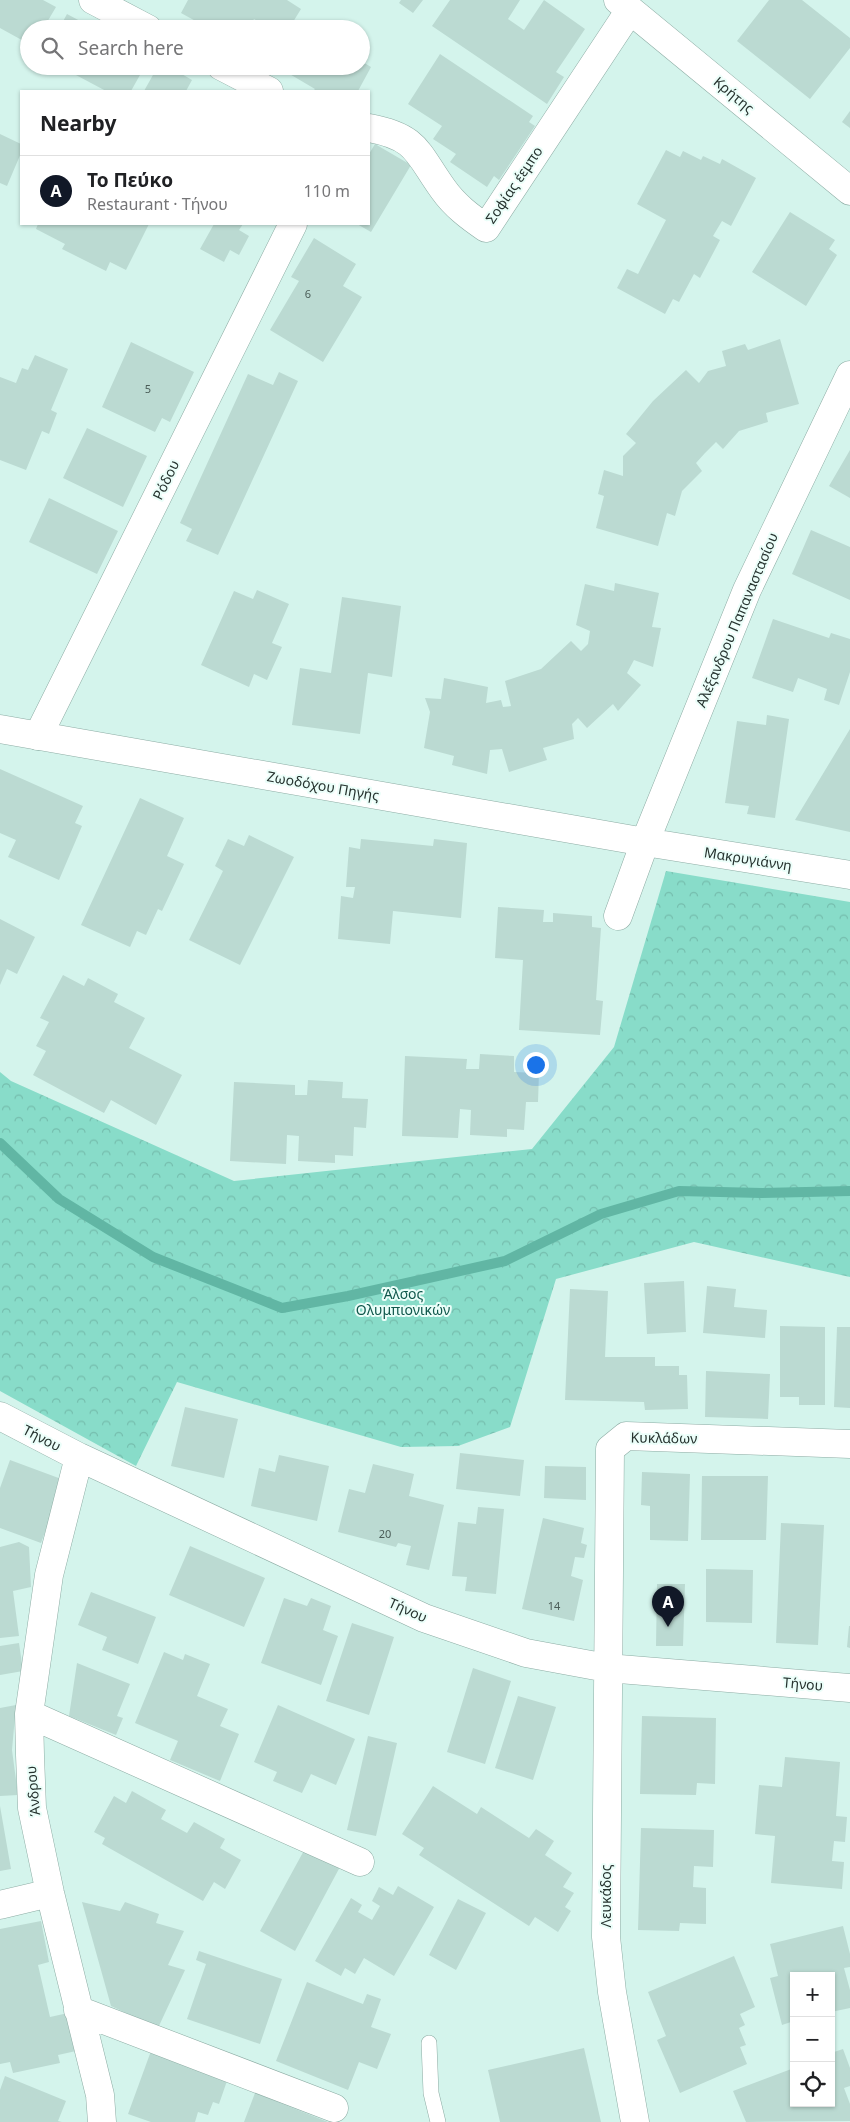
<!DOCTYPE html>
<html lang="en">
<head>
<meta charset="utf-8">
<style>
  :root { --surface:#fff; --page:#f2f2f2; --text:#202124; --muted:#757577; --line:#e0e0e0; --accent:#111827 }
  body { margin:0; font-family:"Noto Sans",sans-serif; background:var(--page); color:var(--text) }
  .controls { position:absolute; right:15px; bottom:15px; display:grid; overflow:hidden; border-radius:0px; box-shadow:0 1px 4px #0004 }
  .controls button { width:45px; height:45px; display:grid; place-items:center; padding:0; border:0; border-bottom:1px solid var(--line); background:var(--surface); color:var(--text); font:25px sans-serif }
  .you { position:absolute; left:535px; top:1064px; width:18px; height:18px; margin:-12px; border:4px solid #fff; border-radius:50%; background:#1a73e8; box-shadow:0 0 0 8px #1a73e833 }
  .badge { display:grid; place-items:center; width:32px; height:32px; border-radius:50%; background:var(--accent); color:#fff; font-size:16px; font-weight:700 }
  .pin { position:absolute; translate:-50% -41px; filter:drop-shadow(0 1px 2px #0008) }
  .pin::after { content:''; position:absolute; top:26px; width:18px; height:15px; background:inherit; clip-path:polygon(0 0,100% 0,50% 100%) }
  .list { margin:0; padding:0; list-style:none }
  h2 { display:flex; justify-content:space-between; align-items:center; height:65px; margin:0; padding:0 20px; font-size:21px }
  h2 small { font-size:16px; font-weight:400; color:var(--muted) }
  .list li { display:grid; grid-template-columns:32px 1fr auto; gap:15px; align-items:center; box-sizing:border-box; height:70px; padding:0 20px; border-top:1px solid var(--line) }
  .list b { display:block; font-size:19px; white-space:nowrap }
  .list p { margin:0; font-size:16px; white-space:nowrap; color:var(--muted) }
  .list em { font-size:16px; font-style:normal; color:var(--muted) }
  .icon { flex:none; width:28px; height:28px; fill:none; stroke:currentColor; stroke-width:2; stroke-linecap:round; stroke-linejoin:round }
  .map { position:relative; flex:none; width:850px; height:2122px; overflow:hidden }
  .search { position:absolute; background:var(--surface); box-shadow:0 1px 4px #0004; left:20px; top:20px; width:350px; height:55px; display:flex; align-items:center; gap:12px; box-sizing:border-box; padding:0 18px; border-radius:28px; color:var(--muted); font-size:19px }
  .panel { position:absolute; background:var(--surface); box-shadow:0 1px 4px #0004; left:20px; top:90px; width:350px; height:135px; border-radius:0px }
  .map>svg:first-child { display:block }
  .forest { fill:url(#forest-crowns) }
  .lines { fill:none; stroke-linecap:round; stroke-linejoin:round }
  .stream { stroke:#61b6a4; stroke-width:10 }
  .building { fill:#bbdad2 }
  .service-casing { stroke:#8daca4; stroke-width:16 }
  .minor-casing { stroke:#8daca4; stroke-width:29 }
  .tertiary-casing { stroke:#8daca4; stroke-width:29 }
  .service { stroke:#fff; stroke-width:15 }
  .minor { stroke:#fff; stroke-width:28 }
  .tertiary { stroke:#fff; stroke-width:28 }
  .labels { text-anchor:middle; stroke-width:4; stroke-linejoin:round; paint-order:stroke }
  .number-label { font-size:11px; fill:#4b5d58 }
  .street-label { font-size:14px; fill:#26332f; stroke:#ebfef9 }
  .park-label { font-size:14px; fill:#10584c; stroke:#ebfef9 }
</style>
</head>
<body>
<div class="map">
<svg width="850" height="2122" viewBox="0 0 850 2122">
  <defs>
    <pattern id="forest-crowns" width="20" height="18" patternUnits="userSpaceOnUse" patternTransform="scale(1.25)"><rect width="20" height="18" fill="#88dcc9"/><path d="M2 6a3 3 0 1 1 6 0M12 15a3 3 0 1 1 6 0" fill="none" stroke="#75bdad"/></pattern>
  </defs>
  <rect width="100%" height="100%" fill="#d4f4ec"/>
  <path class="forest" d="M 666,871 L 850,902 L 850,1277 L 694,1242 L 556,1279 L 510,1427 L 458,1446 L 401,1447 L 177,1382 L 136,1466 L 0,1391 L 0,1072 L 11,1081 L 234,1181 L 532,1149 L 614,1047 Z"/>
  <g class="lines">
    <path class="stream" d="M 0,1143 L 59,1199 L 153,1257 L 282,1308 L 348,1296 L 505,1261 L 601,1214 L 679,1191 L 762,1193 L 850,1191"/>
  </g>
  <path class="building" d="M 0,0 L 43,0 L 56,7 L 43,29 L 29,29 L 29,44 L 0,28 Z
    M 188,0 L 287,0 L 301,9 L 293,22 L 305,29 L 270,29 L 254,19 L 248,29 L 232,29 L 217,20 L 213,29 L 210,29 L 181,13 Z
    M 401,0 L 423,0 L 413,13 L 399,3 Z
    M 450,0 L 520,0 L 508,19 L 524,30 L 544,0 L 585,29 L 556,72 L 564,77 L 547,104 L 432,26 Z
    M 769,0 L 802,0 L 850,38 L 850,48 L 810,99 L 737,41 Z
    M 67,14 L 95,29 L 59,29 Z
    M 440,54 L 533,116 L 529,122 L 535,126 L 499,180 L 494,176 L 487,187 L 450,162 L 456,154 L 433,139 L 442,126 L 408,104 Z
    M 361,61 L 371,67 L 358,91 L 313,91 L 315,89 L 276,66 L 361,66 Z
    M 59,66 L 145,66 L 131,91 L 106,91 Z
    M 158,66 L 168,66 L 192,80 L 186,91 L 144,91 Z
    M 850,111 L 850,128 L 842,122 Z
    M 0,134 L 21,144 L 21,153 L 7,186 L 0,183 Z
    M 375,144 L 411,165 L 371,232 L 357,224 L 369,224 L 369,154 Z
    M 666,150 L 680,157 L 683,151 L 701,160 L 703,156 L 720,164 L 722,159 L 756,178 L 731,226 L 722,221 L 713,236 L 720,240 L 700,278 L 694,274 L 679,302 L 673,299 L 665,314 L 617,288 L 627,269 L 638,274 L 666,220 L 637,204 Z
    M 790,212 L 835,240 L 829,249 L 837,255 L 806,306 L 752,272 Z
    M 38,224 L 149,224 L 126,270 L 110,262 L 106,271 L 62,249 L 65,244 L 36,229 Z
    M 214,224 L 243,224 L 239,230 L 249,236 L 239,255 L 230,250 L 224,262 L 200,249 Z
    M 314,238 L 356,264 L 343,286 L 362,297 L 323,362 L 270,330 L 299,281 L 291,277 Z
    M 780,339 L 799,404 L 766,413 L 768,422 L 739,431 L 723,449 L 716,442 L 705,453 L 696,463 L 702,471 L 682,491 L 675,516 L 667,513 L 658,546 L 596,528 L 604,496 L 598,494 L 604,470 L 623,476 L 623,456 L 636,443 L 626,434 L 653,401 L 686,370 L 699,383 L 708,371 L 726,366 L 722,351 L 745,344 L 748,350 Z
    M 131,342 L 194,372 L 170,422 L 162,418 L 155,432 L 102,407 Z
    M 35,355 L 68,369 L 51,410 L 57,413 L 49,434 L 42,431 L 26,470 L 0,460 L 0,377 L 16,383 L 22,368 L 28,370 Z
    M 279,372 L 298,381 L 218,555 L 186,541 L 192,529 L 180,523 L 248,374 L 273,385 Z
    M 87,428 L 147,456 L 123,507 L 63,478 Z
    M 850,450 L 850,498 L 829,486 Z
    M 49,498 L 118,531 L 97,574 L 29,542 Z
    M 811,530 L 850,547 L 850,600 L 792,574 Z
    M 615,583 L 659,593 L 652,627 L 661,628 L 653,667 L 634,660 L 627,673 L 641,685 L 618,711 L 613,704 L 587,728 L 578,718 L 572,724 L 574,739 L 543,748 L 547,760 L 509,772 L 502,749 L 490,750 L 487,774 L 452,765 L 454,756 L 424,748 L 430,712 L 425,698 L 441,699 L 444,678 L 488,687 L 486,703 L 501,700 L 503,707 L 511,706 L 505,681 L 541,669 L 571,641 L 581,651 L 588,644 L 590,631 L 576,625 L 585,584 L 614,591 Z
    M 257,590 L 289,604 L 272,643 L 282,647 L 267,680 L 254,674 L 249,687 L 201,665 L 234,591 L 253,599 Z
    M 342,597 L 401,606 L 392,677 L 368,673 L 360,734 L 292,725 L 300,668 L 331,673 Z
    M 773,619 L 829,638 L 831,633 L 850,639 L 850,672 L 839,705 L 824,700 L 827,689 L 798,678 L 793,692 L 752,678 Z
    M 767,715 L 789,719 L 775,818 L 747,814 L 749,806 L 725,803 L 737,721 L 766,725 Z
    M 850,729 L 850,832 L 795,820 Z
    M 0,769 L 83,806 L 75,823 L 82,826 L 59,880 L 8,857 L 16,840 L 0,833 Z
    M 140,798 L 184,818 L 167,856 L 184,864 L 162,911 L 158,909 L 146,935 L 137,931 L 130,947 L 81,925 Z
    M 249,835 L 294,857 L 240,965 L 189,940 L 223,871 L 215,866 L 228,839 L 244,846 Z
    M 361,839 L 433,846 L 434,839 L 467,843 L 461,918 L 393,911 L 390,944 L 338,939 L 341,896 L 353,898 L 355,887 L 346,887 L 349,847 L 360,849 Z
    M 498,907 L 544,910 L 543,922 L 553,922 L 553,913 L 592,916 L 592,927 L 601,928 L 596,1000 L 603,1001 L 600,1035 L 519,1030 L 523,960 L 495,958 Z
    M 0,919 L 35,937 L 17,974 L 7,969 L 0,985 Z
    M 63,975 L 84,986 L 88,978 L 118,994 L 114,1002 L 145,1018 L 129,1048 L 182,1075 L 156,1125 L 111,1100 L 104,1113 L 33,1075 L 46,1051 L 36,1046 L 49,1022 L 40,1018 Z
    M 480,1054 L 514,1056 L 514,1072 L 539,1073 L 538,1102 L 526,1102 L 524,1130 L 507,1129 L 507,1137 L 470,1135 L 471,1110 L 460,1109 L 458,1138 L 402,1136 L 405,1056 L 467,1059 L 466,1069 L 479,1069 Z
    M 308,1080 L 343,1082 L 342,1098 L 368,1099 L 366,1128 L 354,1127 L 353,1156 L 335,1155 L 335,1163 L 298,1161 L 299,1136 L 287,1135 L 286,1164 L 230,1161 L 234,1082 L 295,1085 L 295,1095 L 307,1095 Z
    M 684,1281 L 686,1332 L 647,1334 L 644,1283 Z
    M 707,1286 L 736,1289 L 734,1307 L 767,1310 L 765,1338 L 703,1333 Z
    M 570,1289 L 608,1291 L 605,1357 L 655,1357 L 655,1366 L 679,1366 L 679,1375 L 687,1375 L 688,1409 L 645,1410 L 644,1402 L 565,1400 Z
    M 780,1326 L 825,1327 L 825,1405 L 799,1405 L 799,1397 L 780,1397 Z
    M 837,1327 L 850,1327 L 850,1408 L 834,1407 Z
    M 706,1371 L 770,1374 L 768,1419 L 705,1417 Z
    M 185,1407 L 238,1419 L 224,1478 L 171,1466 Z
    M 460,1453 L 524,1460 L 520,1496 L 456,1489 Z
    M 279,1455 L 329,1466 L 317,1521 L 251,1506 L 259,1468 L 275,1472 Z
    M 10,1460 L 64,1480 L 41,1543 L 0,1528 L 0,1488 Z
    M 373,1464 L 414,1474 L 409,1496 L 444,1505 L 429,1570 L 406,1565 L 411,1546 L 398,1543 L 396,1547 L 338,1532 L 349,1489 L 365,1493 Z
    M 545,1466 L 586,1467 L 586,1500 L 544,1498 Z
    M 642,1472 L 690,1474 L 688,1541 L 650,1540 L 650,1506 L 641,1505 Z
    M 702,1476 L 768,1476 L 766,1540 L 701,1540 Z
    M 478,1507 L 504,1509 L 496,1594 L 465,1591 L 467,1577 L 452,1576 L 458,1522 L 476,1524 Z
    M 543,1518 L 584,1528 L 581,1543 L 587,1545 L 584,1558 L 575,1557 L 571,1576 L 583,1580 L 574,1621 L 522,1609 Z
    M 781,1523 L 824,1525 L 818,1645 L 776,1643 Z
    M 19,1542 L 29,1547 L 31,1587 L 13,1591 L 19,1636 L 0,1638 L 0,1547 Z
    M 190,1546 L 265,1578 L 244,1627 L 169,1595 Z
    M 706,1569 L 753,1570 L 752,1623 L 706,1622 Z
    M 657,1584 L 685,1584 L 683,1646 L 656,1646 Z
    M 91,1592 L 156,1617 L 138,1664 L 102,1650 L 107,1637 L 78,1625 Z
    M 284,1598 L 307,1606 L 311,1598 L 331,1606 L 323,1630 L 338,1636 L 321,1685 L 261,1663 Z
    M 352,1623 L 394,1637 L 369,1715 L 326,1701 Z
    M 849,1626 L 850,1626 L 850,1648 L 847,1647 Z
    M 19,1643 L 23,1671 L 0,1675 L 0,1646 Z
    M 164,1652 L 183,1660 L 185,1654 L 210,1664 L 197,1696 L 228,1709 L 220,1726 L 239,1734 L 220,1781 L 170,1760 L 178,1741 L 135,1723 Z
    M 77,1663 L 130,1684 L 117,1716 L 123,1718 L 116,1735 L 69,1716 Z
    M 473,1668 L 511,1681 L 485,1764 L 447,1752 Z
    M 518,1696 L 556,1707 L 533,1780 L 495,1768 Z
    M 16,1705 L 12,1750 L 18,1795 L 0,1796 L 0,1708 Z
    M 278,1705 L 355,1739 L 336,1785 L 311,1774 L 302,1793 L 273,1781 L 277,1772 L 254,1762 Z
    M 642,1716 L 716,1718 L 715,1784 L 697,1783 L 696,1795 L 640,1794 Z
    M 368,1736 L 397,1743 L 376,1836 L 347,1830 Z
    M 785,1757 L 840,1762 L 836,1816 L 847,1817 L 845,1842 L 834,1841 L 832,1861 L 844,1862 L 842,1889 L 771,1883 L 775,1836 L 755,1834 L 759,1785 L 782,1787 Z
    M 433,1786 L 477,1814 L 481,1807 L 529,1838 L 536,1829 L 554,1841 L 545,1855 L 572,1873 L 563,1887 L 574,1893 L 565,1907 L 571,1911 L 558,1932 L 535,1917 L 529,1926 L 419,1855 L 424,1848 L 402,1834 Z
    M 132,1791 L 166,1810 L 161,1819 L 187,1833 L 194,1822 L 225,1839 L 220,1848 L 241,1860 L 225,1889 L 214,1882 L 203,1901 L 102,1844 L 105,1838 L 94,1832 L 114,1796 L 126,1803 Z
    M 0,1806 L 11,1869 L 0,1871 Z
    M 641,1828 L 714,1830 L 713,1867 L 694,1866 L 693,1887 L 706,1888 L 706,1924 L 680,1923 L 679,1931 L 638,1930 Z
    M 307,1845 L 341,1865 L 295,1951 L 260,1931 Z
    M 398,1886 L 434,1907 L 394,1976 L 364,1958 L 355,1974 L 345,1968 L 341,1976 L 315,1961 L 351,1898 L 362,1905 L 358,1912 L 372,1920 L 380,1906 L 372,1901 L 379,1887 L 393,1895 Z
    M 458,1899 L 486,1913 L 456,1970 L 429,1955 Z
    M 82,1902 L 120,1911 L 125,1902 L 159,1914 L 156,1923 L 184,1931 L 168,1965 L 185,1970 L 158,2028 L 111,2006 Z
    M 41,1921 L 49,1962 L 38,1965 L 50,2017 L 68,2013 L 76,2051 L 58,2055 L 60,2063 L 13,2073 L 10,2062 L 0,2064 L 0,1929 Z
    M 843,1926 L 850,1954 L 850,1967 L 844,1968 L 850,1990 L 850,2008 L 831,2012 L 831,1976 L 794,1976 L 794,2021 L 782,2025 L 770,1978 L 778,1976 L 770,1944 Z
    M 199,1951 L 282,1979 L 260,2044 L 187,2019 L 206,1964 L 196,1960 Z
    M 734,1956 L 755,2007 L 740,2014 L 745,2025 L 739,2028 L 746,2045 L 740,2047 L 747,2064 L 680,2093 L 657,2040 L 666,2036 L 648,1992 Z
    M 307,1982 L 363,2004 L 367,1994 L 381,1999 L 371,2027 L 391,2034 L 377,2069 L 359,2062 L 348,2090 L 276,2061 Z
    M 584,2048 L 601,2122 L 500,2122 L 488,2070 Z
    M 843,2049 L 850,2068 L 850,2086 L 844,2088 L 850,2104 L 850,2121 L 746,2122 L 733,2091 L 794,2068 L 794,2103 L 831,2103 L 831,2053 Z
    M 151,2051 L 228,2078 L 219,2104 L 213,2102 L 208,2115 L 198,2112 L 195,2122 L 151,2122 L 128,2114 Z
    M 5,2076 L 66,2101 L 58,2121 L 62,2122 L 0,2122 L 0,2090 Z
    M 255,2093 L 328,2122 L 244,2122 Z"/>
  <g class="lines">
    <defs>
      <path id="service" d="M 429,2043 L 431,2093 L 438,2122"/>
      <path id="minor" d="M 93,0 L 148,29
        M 618,0 L 850,191
        M 221,66 L 269,91
        M 369,128 C 418,137 417,153 443,189 C 455,206 470,217 486,228 L 630,10
        M 38,736 L 293,224
        M 618,916 L 645,842
        M 0,1416 L 79,1457 L 424,1618 L 526,1653 L 607,1668 L 850,1688
        M 79,1457 L 49,1575 L 29,1714 L 30,1755 L 32,1808 L 50,1893 L 100,2095 L 102,2122
        M 29,1714 L 360,1862
        M 0,1905 L 50,1893
        M 78,2010 L 334,2108
        M 635,2122 L 612,1992 L 606,1937 L 610,1449 L 626,1436 L 850,1444"/>
      <path id="tertiary" d="M 0,729 L 645,842 L 850,875
        M 645,842 L 747,590 L 850,375"/>
    </defs>
    <use href="#service" class="service-casing"/>
    <use href="#minor" class="minor-casing"/>
    <use href="#tertiary" class="tertiary-casing"/>
    <use href="#service" class="service"/>
    <use href="#minor" class="minor"/>
    <use href="#tertiary" class="tertiary"/>
  </g>
  <g class="labels">
    <g class="number-label">
      <text x="308" y="298">6</text>
      <text x="148" y="393">5</text>
      <text x="385" y="1538">20</text>
      <text x="554" y="1610">14</text>
    </g>
    <g class="street-label">
      <text transform="translate(734 95) rotate(40)" y="5">Κρήτης</text>
      <text transform="translate(514 185) rotate(-56)" y="5">Σοφίας έεμπο</text>
      <text transform="translate(166 480) rotate(-64)" y="5">Ρόδου</text>
      <text transform="translate(737 620) rotate(-67)" y="5">Αλέξανδρου Παπαναστασίου</text>
      <text transform="translate(323 786) rotate(10)" y="5">Ζωοδόχου Πηγής</text>
      <text transform="translate(748 859) rotate(9)" y="5">Μακρυγιάννη</text>
      <text transform="translate(42 1438) rotate(27)" y="5">Τήνου</text>
      <text transform="translate(664 1438) rotate(1)" y="5">Κυκλάδων</text>
      <text transform="translate(408 1610) rotate(24)" y="5">Τήνου</text>
      <text transform="translate(803 1684) rotate(5)" y="5">Τήνου</text>
      <text transform="translate(33 1791) rotate(-95)" y="5">Άνδρου</text>
      <text transform="translate(606 1896) rotate(-90)" y="5">Λευκάδος</text>
    </g>
    <g class="park-label">
      <text x="403" y="1299">Άλσος<tspan x="403" dy="16">Ολυμπιονικών</tspan></text>
    </g>
  </g>
</svg>
<div class="controls">
<button>+</button>
<button>−</button>
<button><svg class="icon" aria-label="locate" viewBox="0 0 24 24"><circle cx="12" cy="12" r="6"/><path d="M12 2v4M12 18v4M2 12h4M18 12h4"/></svg></button>
</div>
<div class="you"></div>
<div class="pin badge" style="left:668px;top:1627px">A</div>
<div class="search"><svg class="icon" aria-label="search" viewBox="0 0 24 24"><circle cx="10" cy="10" r="6"/><path d="M15 15l6 6"/></svg>Search here</div>
<section class="panel">
<h2>Nearby<small></small></h2>
<ul class="list">
<li><span class="badge">A</span><div><b>Το Πεύκο</b><p>Restaurant · Τήνου</p></div><em>110 m</em></li>
</ul>
</section>
</div>
</body>
</html>
